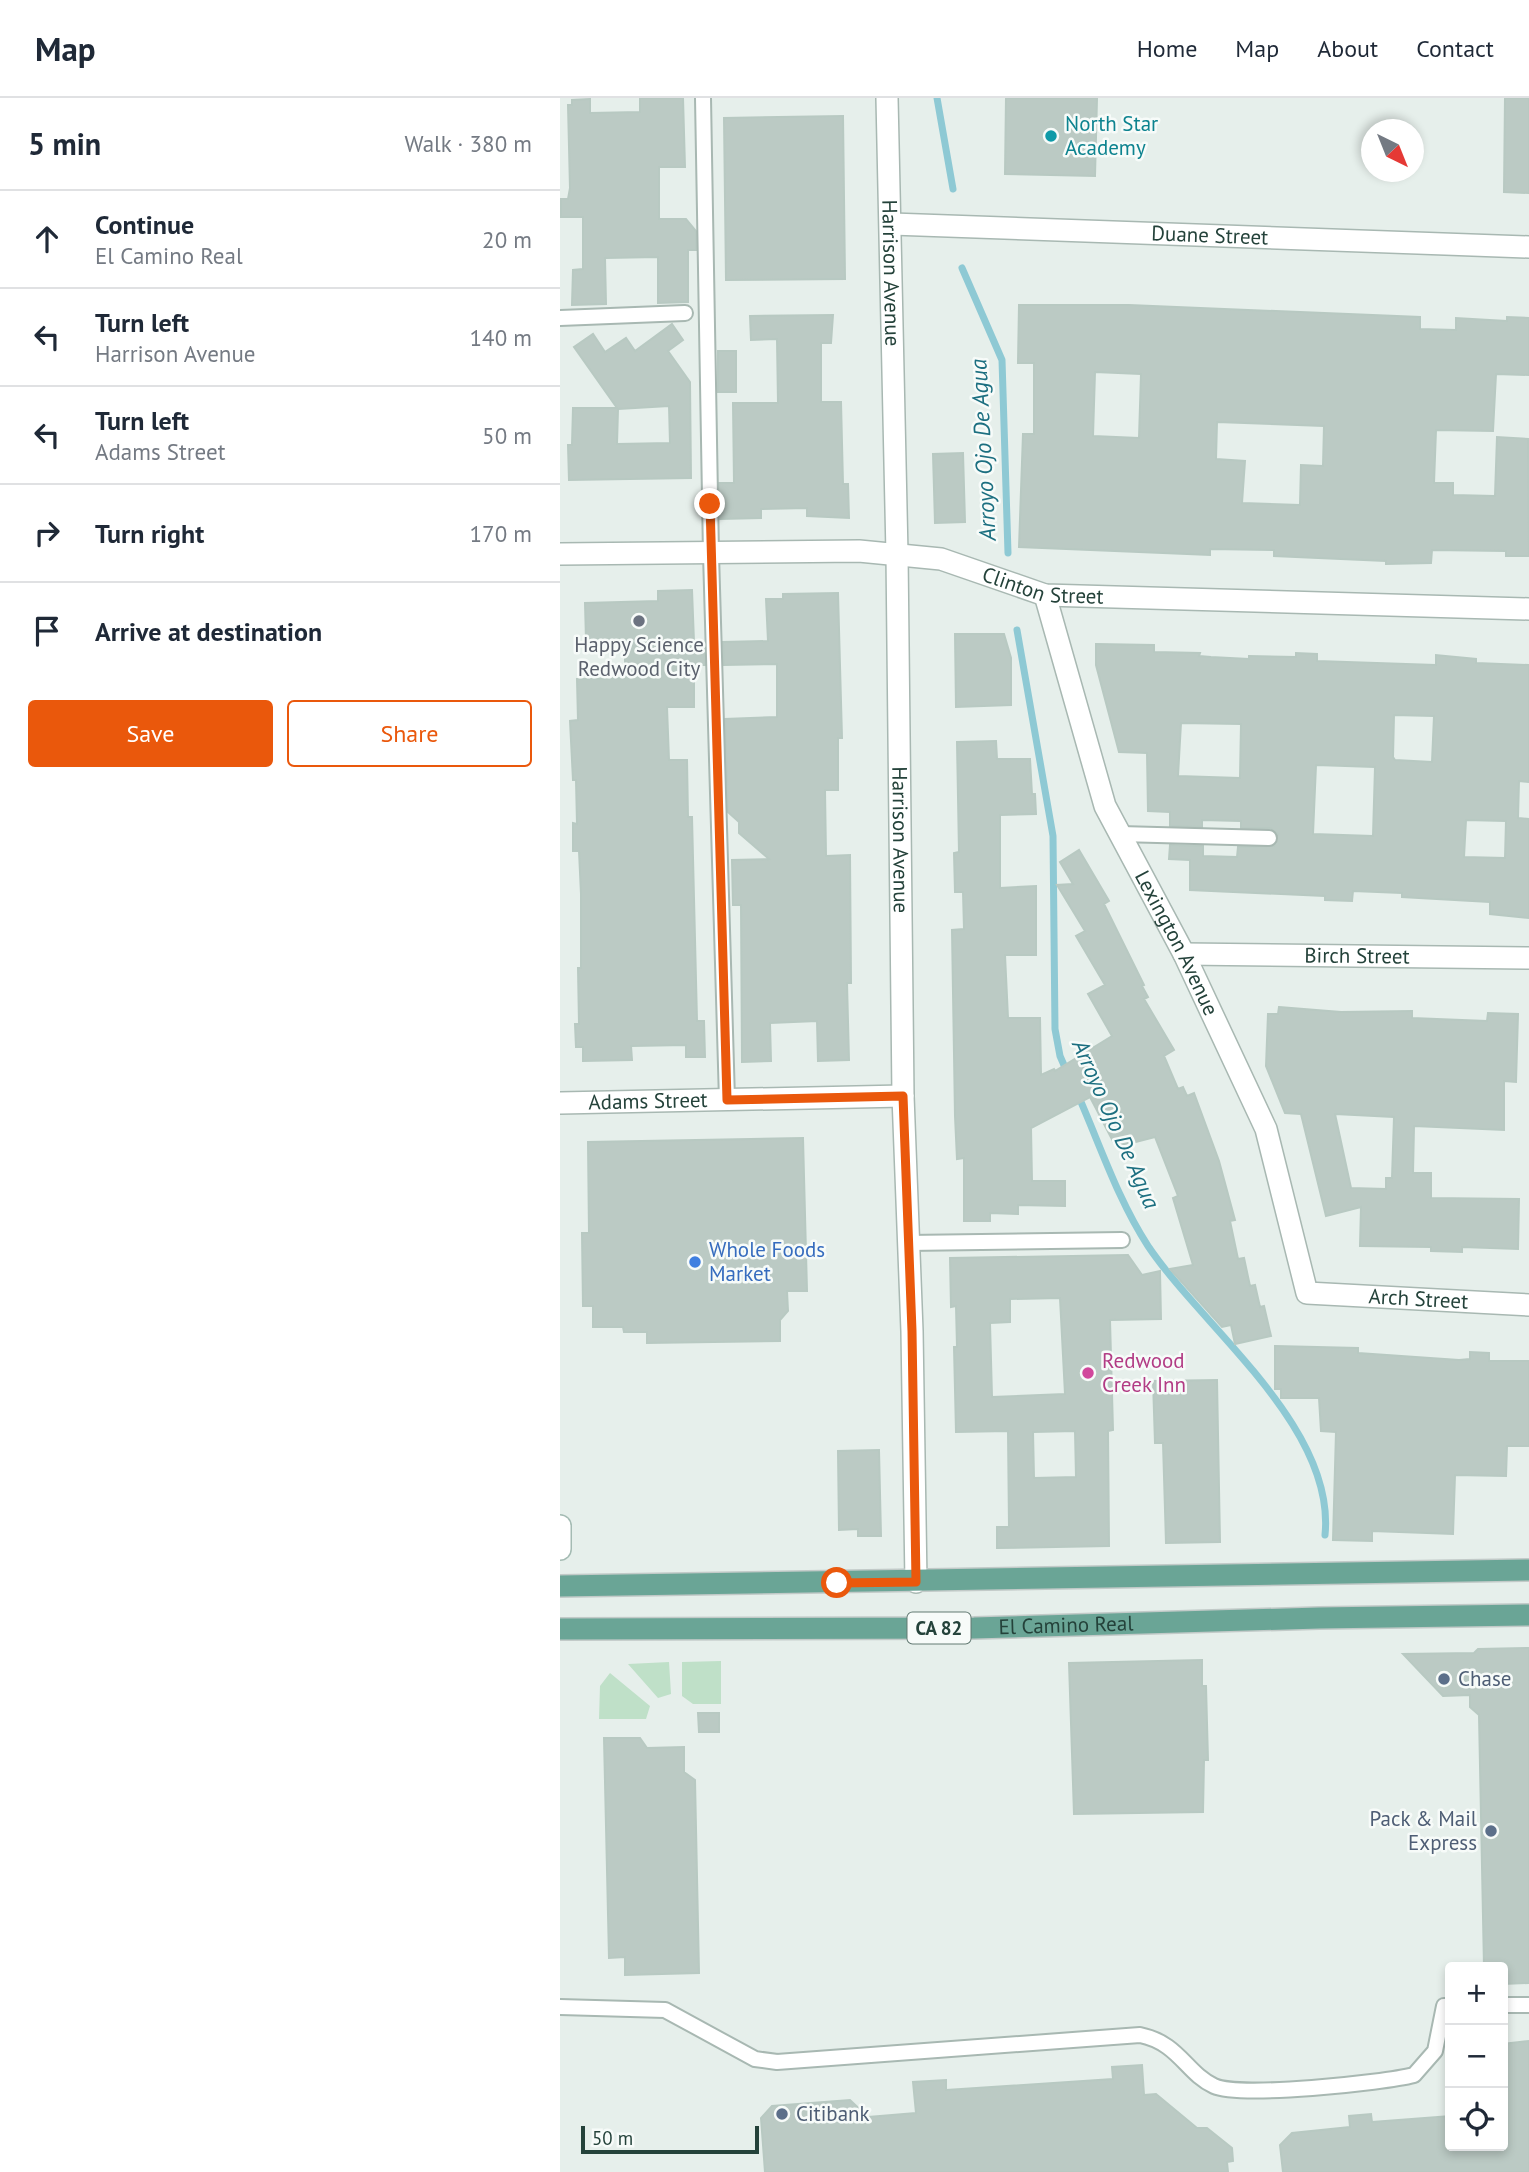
<!DOCTYPE html>
<html lang="en">
<head>
<meta charset="utf-8">
<style>
  :root { --surface:#fff; --page:#f2f2f3; --text:#1f2937; --muted:#747a83; --line:#e0e1e3; --accent:#ea580c }
  body { margin:0; font-family:"PT Sans",sans-serif; background:var(--page); color:var(--text) }
  .controls { position:absolute; right:21px; bottom:21px; display:grid; overflow:hidden; border-radius:7px; box-shadow:0 4px 10px #0003 }
  .controls button { width:63px; height:63px; display:grid; place-items:center; padding:0; border:0; border-bottom:2px solid var(--line); background:var(--surface); color:var(--text); font:35px sans-serif }
  .compass { position:absolute; left:801px; top:21px; width:63px; height:63px; border-radius:50%; background:var(--surface); box-shadow:0 4px 10px #0003; rotate:137deg }
  .scale { position:absolute; left:21px; bottom:18px; width:178px; box-sizing:border-box; padding-left:7px; border:4px solid #24423a; border-top:0; font-size:19px; line-height:24px; white-space:nowrap; color:#24423a; -webkit-text-stroke:5px #f7fbf9; paint-order:stroke }
  .stop { position:absolute; width:21px; height:21px; margin:-16px; border:5px solid #ea580c; border-radius:50%; background:#fff }
  .stop.end { background:#ea580c; border-color:#fff; box-shadow:0 2px 7px #0008 }
  .list { margin:0; padding:0; list-style:none }
  h2 { display:flex; justify-content:space-between; align-items:center; height:91px; margin:0; padding:0 28px; font-size:30px }
  h2 small { font-size:23px; font-weight:400; color:var(--muted) }
  .list li { display:grid; grid-template-columns:46px 1fr auto; gap:21px; align-items:center; box-sizing:border-box; height:98px; padding:0 28px; border-top:2px solid var(--line) }
  .list b { display:block; font-size:26px; white-space:nowrap }
  .list p { margin:0; font-size:23px; white-space:nowrap; color:var(--muted) }
  .list em { font-size:23px; font-style:normal; color:var(--muted) }
  .actions { display:flex; gap:14px; padding:21px 28px }
  .actions a { flex:1; padding:16px 0; border:2px solid var(--accent); border-radius:7px; text-align:center; font-size:24px; color:var(--accent) }
  .actions .main { background:var(--accent); color:#fff }
  .icon { flex:none; width:38px; height:38px; fill:none; stroke:currentColor; stroke-width:2; stroke-linecap:round; stroke-linejoin:round }
  .map { position:relative; flex:none; width:969px; height:2074px; overflow:hidden }
  header { display:flex; align-items:center; gap:42px; box-sizing:border-box; height:98px; padding:0 35px; background:var(--surface); border-bottom:2px solid var(--line) }
  header strong { font-size:33px }
  nav { display:flex; gap:38px; margin-inline-start:auto; font-size:24px }
  main { display:flex }
  aside { flex:1; background:var(--surface) }
  .map>svg:first-child { display:block }
  .green { fill:#bfe0c8 }
  .lines { fill:none; stroke-linecap:round; stroke-linejoin:round }
  .stream { stroke:#8ec9d4; stroke-width:7 }
  .building { fill:#bbcac4; stroke:#b8c9c2; stroke-width:2; fill-rule:evenodd }
  .service-casing { stroke:#a8b8b2; stroke-width:18 }
  .minor-casing { stroke:#a8b8b2; stroke-width:24 }
  .secondary-casing { stroke:#a4bbb3; stroke-width:24 }
  .primary-casing { stroke:#c2cac8; stroke-width:24 }
  .service { stroke:#fff; stroke-width:14 }
  .minor { stroke:#fff; stroke-width:21 }
  .secondary { stroke:#fff; stroke-width:21 }
  .primary { stroke:#6aa596; stroke-width:21 }
  .route { stroke:#ea580c; stroke-width:9 }
  .culture-dot { fill:#0f9aa8; stroke:#f7fbf9; stroke-width:2.5 }
  .worship-dot { fill:#6b7280; stroke:#f7fbf9; stroke-width:2.5 }
  .shop-dot { fill:#3f7fe0; stroke:#f7fbf9; stroke-width:2.5 }
  .hotel-dot { fill:#d1479c; stroke:#f7fbf9; stroke-width:2.5 }
  .service-dot { fill:#5c6f8a; stroke:#f7fbf9; stroke-width:2.5 }
  .labels { text-anchor:middle; stroke-width:5; stroke-linejoin:round; paint-order:stroke }
  .shield { fill:#f7fbf9; stroke:#637a73; stroke-width:2 }
  .shield-label { font-size:19px; font-weight:bold; fill:#24423a }
  .culture-label { font-size:21px; fill:#0d838f; stroke:#f7fbf9; text-anchor:start }
  .street-label { font-size:21px; fill:#24423a; stroke:#f7fbf9 }
  .worship-label { font-size:21px; fill:#5b616d; stroke:#f7fbf9 }
  .shop-label { font-size:21px; fill:#366cbe; stroke:#f7fbf9; text-anchor:start }
  .hotel-label { font-size:21px; fill:#b23c85; stroke:#f7fbf9; text-anchor:start }
  .service-label { font-size:21px; fill:#4e5e75; stroke:#f7fbf9; text-anchor:start }
  .water-label { font-size:23px; font-style:italic; fill:#1c6f80; stroke:#f7fbf9 }
</style>
</head>
<body>
<header>
<strong>Map</strong>
<nav><a>Home</a><a>Map</a><a>About</a><a>Contact</a></nav>
</header>
<main>
<aside>
<h2>5 min<small>Walk · 380 m</small></h2>
<ul class="list">
<li><svg class="icon" aria-label="ahead" viewBox="0 0 24 24"><path d="M12 20V5M6 11l6-6 6 6"/></svg><div><b>Continue</b><p>El Camino Real</p></div><em>20 m</em></li>
<li><svg class="icon" aria-label="left" viewBox="0 0 24 24"><path d="M17 20v-9H6M10 6l-5 5 5 5"/></svg><div><b>Turn left</b><p>Harrison Avenue</p></div><em>140 m</em></li>
<li><svg class="icon" aria-label="left" viewBox="0 0 24 24"><path d="M17 20v-9H6M10 6l-5 5 5 5"/></svg><div><b>Turn left</b><p>Adams Street</p></div><em>50 m</em></li>
<li><svg class="icon" aria-label="right" viewBox="0 0 24 24"><path d="M7 20v-9h11M14 6l5 5-5 5"/></svg><div><b>Turn right</b></div><em>170 m</em></li>
<li><svg class="icon" aria-label="arrive" viewBox="0 0 24 24"><path d="M6 21V4h12l-3 4 3 4H6"/></svg><div><b>Arrive at destination</b></div></li>
</ul>
<div class="actions"><a class="main">Save</a><a>Share</a></div>
</aside>
<div class="map">
<svg width="969" height="2074" viewBox="0 0 969 2074">
  <rect width="100%" height="100%" fill="#e6efeb"/>
  <path class="green" d="M 161,1563 L 161,1606 L 133,1606 L 122,1598 L 122,1564 Z
    M 109,1564 L 111,1596 L 98,1600 L 68,1566 Z
    M 50,1575 L 90,1608 L 86,1621 L 39,1621 L 40,1588 Z"/>
  <g class="lines">
    <path class="stream" d="M 377,0 L 393,91
      M 402,170 L 442,262 L 448,455
      M 457,532 L 493,738 L 495,931 L 500,958 L 507,974
      M 518,997 C 540,1047 558,1102 588,1148 C 643,1230 776,1329 765,1437"/>
  </g>
  <path class="building" d="M 80,0 L 123,0 L 125,69 L 99,69 L 99,121 L 126,121 L 136,133 L 136,152 L 128,152 L 128,204 L 98,205 L 98,159 L 45,160 L 46,206 L 12,207 L 13,172 L 23,171 L 23,119 L 1,119 L 1,101 L 8,101 L 10,90 L 8,7 L 12,7 L 12,2 L 30,1 L 30,15 L 80,14 Z
    M 446,0 L 537,0 L 535,78 L 445,76 Z
    M 945,0 L 969,0 L 969,95 L 944,94 Z
    M 283,18 L 285,181 L 166,182 L 164,20 Z
    M 459,207 L 569,207 L 860,219 L 860,231 L 896,232 L 896,220 L 947,223 L 947,219 L 969,220 L 969,277 L 936,276 L 933,333 L 876,332 L 874,385 L 893,385 L 893,397 L 935,398 L 937,339 L 968,341 L 969,458 L 946,458 L 946,453 L 872,452 L 871,465 L 826,466 L 826,463 L 714,458 L 714,452 L 650,451 L 650,457 L 459,449 L 463,336 L 474,336 L 474,265 L 458,265 ZM 535,274 L 581,276 L 579,340 L 533,338 ZM 657,324 L 764,328 L 763,368 L 741,367 L 740,407 L 682,405 L 685,363 L 656,361 Z
    M 273,217 L 271,245 L 261,245 L 261,304 L 281,304 L 283,386 L 288,386 L 289,420 L 247,418 L 247,410 L 201,411 L 201,420 L 160,421 L 159,385 L 174,385 L 173,305 L 218,305 L 217,241 L 191,242 L 190,218 Z
    M 112,226 L 123,242 L 108,253 L 130,284 L 131,380 L 9,382 L 8,347 L 12,347 L 13,310 L 57,310 L 14,249 L 33,236 L 45,254 L 66,240 L 75,253 ZM 109,308 L 110,345 L 57,346 L 58,311 Z
    M 158,253 L 176,253 L 176,294 L 158,294 Z
    M 403,355 L 405,424 L 375,425 L 373,356 Z
    M 132,492 L 134,544 L 144,544 L 145,567 L 134,567 L 134,609 L 107,609 L 109,662 L 127,662 L 128,719 L 132,719 L 137,923 L 144,923 L 145,959 L 126,959 L 126,947 L 71,948 L 72,962 L 23,963 L 23,949 L 16,949 L 15,926 L 19,926 L 18,870 L 21,870 L 21,796 L 19,753 L 13,753 L 13,725 L 17,726 L 16,682 L 13,682 L 10,623 L 18,622 L 17,581 L 65,580 L 65,541 L 26,542 L 25,505 L 98,503 L 98,493 Z
    M 278,495 L 282,640 L 278,640 L 278,692 L 265,692 L 266,758 L 290,757 L 291,885 L 287,885 L 289,962 L 258,963 L 257,923 L 210,925 L 211,963 L 182,964 L 181,807 L 173,807 L 172,762 L 209,761 L 179,735 L 179,724 L 168,714 L 165,621 L 217,619 L 217,566 L 164,567 L 163,544 L 208,543 L 206,501 L 223,501 L 223,496 Z
    M 395,536 L 444,536 L 451,560 L 451,607 L 396,609 Z
    M 536,546 L 594,547 L 594,554 L 640,555 L 639,558 L 651,559 L 689,561 L 689,558 L 736,559 L 736,555 L 757,556 L 757,563 L 876,567 L 876,557 L 916,561 L 916,565 L 969,567 L 969,684 L 959,683 L 958,720 L 969,721 L 969,820 L 930,816 L 930,804 L 842,799 L 842,795 L 793,793 L 792,803 L 765,802 L 765,798 L 630,792 L 630,762 L 609,761 L 610,747 L 643,748 L 643,758 L 677,759 L 678,749 L 714,748 L 718,736 L 710,730 L 681,730 L 681,723 L 642,722 L 642,729 L 610,728 L 610,714 L 588,713 L 587,655 L 559,654 L 536,567 ZM 834,617 L 874,618 L 872,664 L 835,662 L 833,659 ZM 621,625 L 681,626 L 680,680 L 618,678 ZM 756,667 L 815,669 L 813,738 L 753,736 ZM 906,722 L 946,723 L 945,760 L 904,759 Z
    M 436,643 L 437,661 L 470,661 L 472,696 L 475,696 L 476,716 L 440,717 L 440,790 L 476,788 L 476,857 L 445,857 L 448,920 L 480,920 L 481,977 L 494,971 L 495,973 L 552,938 L 528,896 L 545,887 L 516,838 L 525,833 L 497,787 L 513,786 L 500,764 L 519,752 L 549,803 L 544,806 L 584,887 L 582,888 L 588,899 L 584,901 L 614,952 L 604,958 L 618,991 L 623,989 L 627,998 L 634,995 L 659,1063 L 675,1122 L 670,1123 L 678,1161 L 684,1160 L 690,1188 L 695,1187 L 700,1209 L 704,1208 L 711,1238 L 675,1246 L 671,1227 L 662,1229 L 610,1171 L 633,1167 L 613,1100 L 618,1098 L 595,1039 L 556,1049 L 530,999 L 471,1030 L 472,1083 L 505,1083 L 505,1108 L 458,1107 L 458,1116 L 430,1115 L 430,1123 L 404,1123 L 404,1060 L 397,1061 L 395,1018 L 392,832 L 404,831 L 403,794 L 395,794 L 394,755 L 399,754 L 397,644 Z
    M 719,909 L 781,914 L 852,913 L 852,920 L 927,923 L 928,915 L 958,916 L 956,984 L 944,983 L 944,1032 L 854,1028 L 853,1075 L 871,1075 L 871,1100 L 959,1101 L 958,1151 L 902,1149 L 902,1154 L 871,1153 L 871,1149 L 800,1148 L 801,1109 L 766,1118 L 741,1016 L 725,1015 L 706,968 L 708,916 L 718,916 ZM 775,1016 L 834,1019 L 832,1080 L 826,1080 L 826,1091 L 791,1090 Z
    M 243,1040 L 247,1193 L 227,1193 L 228,1213 L 220,1222 L 220,1243 L 87,1245 L 87,1234 L 64,1234 L 63,1229 L 33,1229 L 33,1208 L 23,1208 L 22,1135 L 29,1135 L 28,1044 Z
    M 568,1157 L 582,1177 L 600,1173 L 601,1221 L 550,1222 L 553,1332 L 548,1333 L 549,1448 L 437,1450 L 437,1429 L 449,1429 L 448,1333 L 396,1334 L 394,1249 L 397,1249 L 396,1208 L 391,1209 L 390,1160 ZM 500,1200 L 505,1296 L 432,1299 L 430,1225 L 450,1224 L 450,1201 ZM 515,1333 L 516,1379 L 474,1380 L 473,1334 Z
    M 715,1248 L 798,1250 L 798,1255 L 899,1262 L 910,1261 L 910,1254 L 929,1255 L 929,1263 L 969,1263 L 969,1348 L 947,1348 L 946,1378 L 895,1377 L 893,1436 L 812,1433 L 812,1443 L 773,1442 L 776,1334 L 761,1333 L 759,1300 L 721,1300 L 721,1291 L 715,1291 Z
    M 657,1282 L 660,1444 L 606,1445 L 603,1345 L 595,1345 L 593,1283 Z
    M 319,1352 L 321,1438 L 298,1438 L 298,1431 L 279,1432 L 278,1353 Z
    M 969,1550 L 969,1885 L 943,1886 L 943,1869 L 924,1869 L 919,1617 L 910,1609 L 910,1597 L 883,1598 L 843,1556 L 914,1555 L 918,1551 Z
    M 642,1562 L 642,1588 L 646,1588 L 648,1662 L 644,1662 L 643,1714 L 514,1716 L 509,1565 Z
    M 138,1615 L 159,1615 L 159,1634 L 139,1634 Z
    M 44,1640 L 80,1640 L 87,1650 L 124,1649 L 124,1674 L 135,1682 L 139,1875 L 65,1877 L 65,1859 L 49,1860 Z
    M 969,1943 L 969,2074 L 723,2074 L 720,2047 L 732,2035 L 790,2029 L 789,2018 L 811,2016 L 812,2024 L 890,2018 L 890,2048 L 943,2048 L 943,1946 Z
    M 582,1967 L 584,1997 L 596,1996 L 637,2030 L 647,2030 L 672,2050 L 673,2063 L 667,2064 L 668,2074 L 205,2074 L 201,2020 L 212,2008 L 290,2002 L 308,2019 L 356,2015 L 353,1984 L 386,1982 L 386,1992 L 553,1981 L 552,1969 Z"/>
  <g class="lines">
    <defs>
      <path id="service" d="M 143,0 L 151,456 L 167,1002
        M 0,220 L 125,215
        M 560,736 L 709,740
        M 348,1145 L 562,1142
        M 943,1907 L 969,1907
        M 0,1909 L 105,1912 L 195,1961 L 217,1964 L 580,1937 C 619,1945 626,1975 654,1988 C 680,2000 823,1985 854,1977 L 875,1953 L 884,1908 L 890,1908"/>
      <g id="minor">
        <path id="s1" d="M 327,0 L 337,456 L 343,998 L 352,1233 L 356,1484"/>
        <path id="s2" d="M 332,126 L 969,149"/>
        <path id="s3" d="M 0,456 L 299,453 L 381,461 L 485,497 L 969,511"/>
        <path id="s4" d="M 485,497 L 545,708 L 624,856 L 706,1031 L 747,1195 L 969,1207"/>
        <path id="s5" d="M 624,856 L 969,860"/>
        <path id="s6" d="M 0,1005 L 343,998"/>
      </g>
      <path id="secondary" d="M 0,1428 L 0,1451"/>
      <g id="primary">
        <path d="M 0,1488 L 969,1472"/>
        <path id="s7" d="M 0,1531 L 414,1530 L 759,1520 L 969,1517"/>
      </g>
    </defs>
    <use href="#service" class="service-casing"/>
    <use href="#minor" class="minor-casing"/>
    <use href="#secondary" class="secondary-casing"/>
    <use href="#primary" class="primary-casing"/>
    <use href="#service" class="service"/>
    <use href="#minor" class="minor"/>
    <use href="#secondary" class="secondary"/>
    <use href="#primary" class="primary"/>
  </g>
  <g class="lines">
    <path class="route" d="M 150,406 L 167,1002 L 343,998 L 352,1233 L 356,1484 L 277,1485"/>
  </g>
  <circle class="culture-dot" cx="491" cy="38" r="7"/>
  <circle class="worship-dot" cx="79" cy="523" r="7"/>
  <circle class="shop-dot" cx="135" cy="1164" r="7"/>
  <circle class="hotel-dot" cx="528" cy="1275" r="7"/>
  <g class="service-dot">
    <circle cx="884" cy="1581" r="7"/>
    <circle cx="931" cy="1733" r="7"/>
    <circle cx="222" cy="2016" r="7"/>
  </g>
  <g class="labels">
    <rect class="shield" x="347.5" y="1514.5" width="63" height="31" rx="5"/>
    <g class="shield-label">
      <text x="379" y="1537">CA 82</text>
    </g>
    <g class="culture-label">
      <text x="505" y="33">North Star<tspan x="505" dy="24">Academy</tspan></text>
    </g>
    <g class="street-label">
      <text dy="7" stroke="none"><textPath href="#s2" startOffset="318">Duane Street</textPath></text>
      <text dy="7" stroke="none"><textPath href="#s1" startOffset="175">Harrison Avenue</textPath></text>
      <text dy="7" stroke="none"><textPath href="#s3" startOffset="488">Clinton Street</textPath></text>
      <text dy="7" stroke="none"><textPath href="#s1" startOffset="742">Harrison Avenue</textPath></text>
      <text dy="7" stroke="none"><textPath href="#s4" startOffset="374">Lexington Avenue</textPath></text>
      <text dy="7" stroke="none"><textPath href="#s5" startOffset="173">Birch Street</textPath></text>
      <text dy="7" stroke="none"><textPath href="#s6" startOffset="88">Adams Street</textPath></text>
      <text dy="7" stroke="none"><textPath href="#s4" startOffset="861">Arch Street</textPath></text>
      <text dy="7" stroke="none"><textPath href="#s7" startOffset="506">El Camino Real</textPath></text>
    </g>
    <g class="worship-label">
      <text x="79" y="554">Happy Science<tspan x="79" dy="24">Redwood City</tspan></text>
    </g>
    <g class="shop-label">
      <text x="149" y="1159">Whole Foods<tspan x="149" dy="24">Market</tspan></text>
    </g>
    <g class="hotel-label">
      <text x="542" y="1270">Redwood<tspan x="542" dy="24">Creek Inn</tspan></text>
    </g>
    <g class="service-label">
      <text x="898" y="1588">Chase</text>
      <text x="917" y="1728" text-anchor="end">Pack &amp; Mail<tspan x="917" dy="24">Express</tspan></text>
      <text x="236" y="2023">Citibank</text>
    </g>
    <g class="water-label">
      <text transform="translate(423 352) rotate(-93)" y="8">Arroyo Ojo De Agua</text>
      <text transform="translate(556 1026) rotate(66)" y="8">Arroyo Ojo De Agua</text>
    </g>
  </g>
</svg>
<div class="controls">
<button>+</button>
<button>−</button>
<button><svg class="icon" aria-label="locate" viewBox="0 0 24 24"><circle cx="12" cy="12" r="6"/><path d="M12 2v4M12 18v4M2 12h4M18 12h4"/></svg></button>
</div>
<svg class="compass" viewBox="-18 -18 36 36"><path d="M0-13l5 13h-10z" fill="#e53935"/><path d="M0 13l5-13h-10z" fill="#747a83"/></svg>
<div class="scale">50 m</div>
<div class="stop" style="left:277px;top:1485px"></div>
<div class="stop end" style="left:150px;top:406px"></div>
</div>
</main>
</body>
</html>
